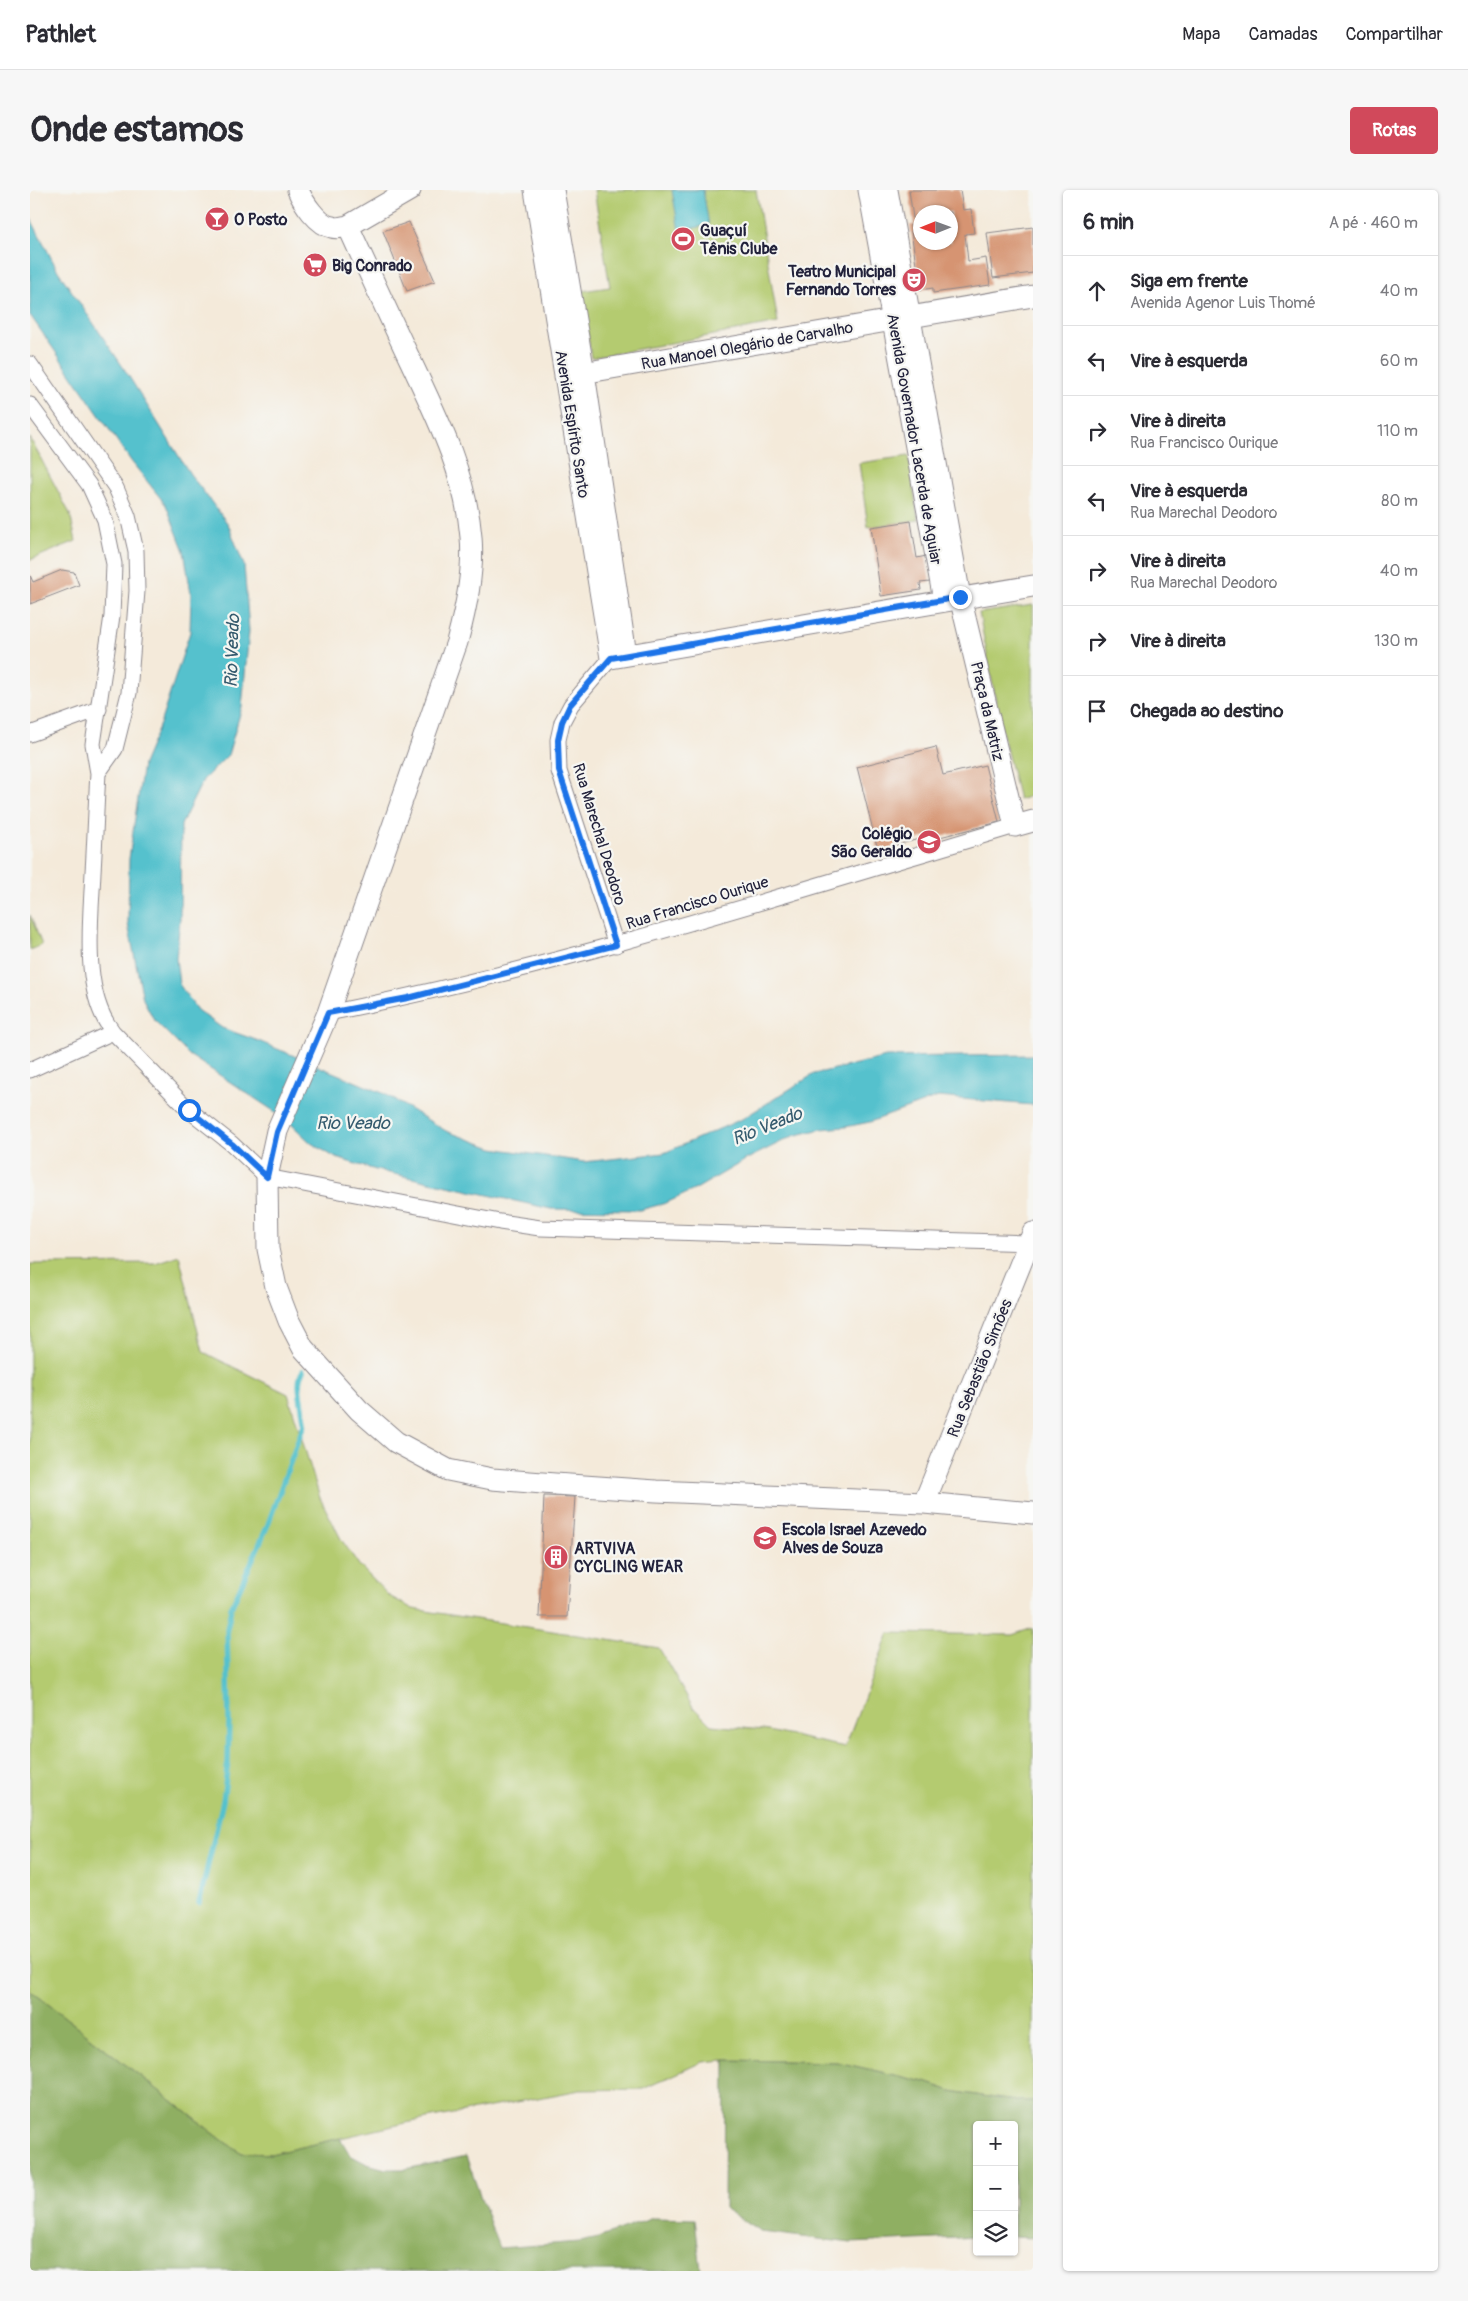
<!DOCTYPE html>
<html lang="pt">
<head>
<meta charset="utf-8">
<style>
  :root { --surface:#fff; --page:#f7f7f7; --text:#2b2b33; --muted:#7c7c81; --line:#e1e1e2; --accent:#d1495b }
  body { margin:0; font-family:Pangolin,sans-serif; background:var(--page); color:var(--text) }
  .controls { position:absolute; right:15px; bottom:15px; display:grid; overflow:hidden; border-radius:5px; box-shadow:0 1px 4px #0004 }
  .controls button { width:45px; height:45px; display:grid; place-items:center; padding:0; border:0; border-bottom:1px solid var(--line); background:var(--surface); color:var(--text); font:25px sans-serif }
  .compass { position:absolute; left:883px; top:15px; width:45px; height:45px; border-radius:50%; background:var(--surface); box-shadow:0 1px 4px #0004; rotate:269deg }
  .stop { position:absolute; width:15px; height:15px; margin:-11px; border:4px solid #1a73e8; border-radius:50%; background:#fff }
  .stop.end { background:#1a73e8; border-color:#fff; box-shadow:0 1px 5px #0008 }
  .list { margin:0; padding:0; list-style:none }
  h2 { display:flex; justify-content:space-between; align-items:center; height:65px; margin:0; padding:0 20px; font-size:21px }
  h2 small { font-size:16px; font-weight:400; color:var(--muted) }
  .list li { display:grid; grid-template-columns:32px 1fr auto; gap:15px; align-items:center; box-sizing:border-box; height:70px; padding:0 20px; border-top:1px solid var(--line) }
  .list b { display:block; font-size:19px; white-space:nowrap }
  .list p { margin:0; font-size:16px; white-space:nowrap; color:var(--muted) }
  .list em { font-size:16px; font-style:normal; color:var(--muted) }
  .icon { flex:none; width:28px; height:28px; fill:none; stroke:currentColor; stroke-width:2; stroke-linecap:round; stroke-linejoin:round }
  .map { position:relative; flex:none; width:1003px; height:2081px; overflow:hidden; border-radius:5px }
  header { display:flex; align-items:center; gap:30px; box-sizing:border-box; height:70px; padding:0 25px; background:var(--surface); border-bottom:1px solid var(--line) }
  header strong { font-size:24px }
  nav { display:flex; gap:28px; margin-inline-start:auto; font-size:18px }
  .intro { display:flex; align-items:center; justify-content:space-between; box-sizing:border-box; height:120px; padding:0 30px }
  h1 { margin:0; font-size:35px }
  .button { padding:12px 22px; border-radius:5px; background:var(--accent); color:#fff; font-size:18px; font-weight:700 }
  main { display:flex; gap:30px; padding:0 30px }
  aside { flex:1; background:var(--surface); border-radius:5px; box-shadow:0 1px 4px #0004 }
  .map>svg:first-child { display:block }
  .green { fill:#b4cb70; stroke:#6b7656 }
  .forest { fill:#8faf62; stroke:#58684e }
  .water { fill:#54c1cd; stroke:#3b7284 }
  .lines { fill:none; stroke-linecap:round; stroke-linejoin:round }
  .stream { stroke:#54c1cd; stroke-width:5.5 }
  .building { fill:#d69472; fill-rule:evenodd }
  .street-casing { stroke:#8b868a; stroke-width:17 }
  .secondary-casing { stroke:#8b868a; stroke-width:23 }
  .street { stroke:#fff; stroke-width:15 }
  .secondary { stroke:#fff; stroke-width:21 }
  .route { stroke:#1a73e8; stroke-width:6 }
  .labels { text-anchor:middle; stroke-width:4.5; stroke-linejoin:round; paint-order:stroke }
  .poi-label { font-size:16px; font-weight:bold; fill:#22223b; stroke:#f6f6f2; text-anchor:start }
  .street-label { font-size:16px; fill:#22223b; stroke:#f6f6f2 }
  .water-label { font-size:18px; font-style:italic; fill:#345a6e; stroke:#f6f6f2 }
</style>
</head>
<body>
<header>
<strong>Pathlet</strong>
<nav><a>Mapa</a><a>Camadas</a><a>Compartilhar</a></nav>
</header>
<div class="intro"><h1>Onde estamos</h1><a class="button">Rotas</a></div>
<main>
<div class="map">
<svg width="1003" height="2081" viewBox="0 0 1003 2081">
  <rect width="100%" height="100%" fill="#f6f6f2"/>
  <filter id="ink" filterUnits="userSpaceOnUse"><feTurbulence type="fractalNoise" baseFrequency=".02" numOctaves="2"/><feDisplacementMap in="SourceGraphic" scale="10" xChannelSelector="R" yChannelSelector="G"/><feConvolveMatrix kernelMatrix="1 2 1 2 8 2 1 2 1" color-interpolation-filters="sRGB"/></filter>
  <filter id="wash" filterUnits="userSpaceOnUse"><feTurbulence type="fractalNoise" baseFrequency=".0096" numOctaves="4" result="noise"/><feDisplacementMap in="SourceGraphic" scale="20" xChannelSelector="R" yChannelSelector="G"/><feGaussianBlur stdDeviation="1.12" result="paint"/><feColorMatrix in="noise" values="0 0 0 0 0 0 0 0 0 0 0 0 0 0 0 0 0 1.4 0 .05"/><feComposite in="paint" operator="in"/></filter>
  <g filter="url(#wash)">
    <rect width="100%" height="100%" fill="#f4eada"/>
    <path class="green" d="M 564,0 L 726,0 L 748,133 L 561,168 L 552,101 L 580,97 Z
      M 0,248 L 40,324 L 46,351 L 0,370 Z
      M 879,266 L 888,330 L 838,337 L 829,273 Z
      M 1003,415 L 1003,605 L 989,610 L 971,537 L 949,423 Z
      M 0,725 L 12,755 L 0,760 Z
      M 149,1065 L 173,1162 L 258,1204 L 290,1308 L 311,1349 L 329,1375 L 359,1406 L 383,1419 L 629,1458 L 663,1517 L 681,1535 L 733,1540 L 815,1557 L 859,1443 L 982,1445 L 1003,1438 L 1003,1911 L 984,1911 L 921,1901 L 895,1892 L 807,1872 L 695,1870 L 672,1872 L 613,1899 L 550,1900 L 376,1933 L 241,1964 L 212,1963 L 196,1953 L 0,1800 L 0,1074 L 125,1073 Z"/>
    <path class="forest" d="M 0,1800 L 196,1953 L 212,1963 L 241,1964 L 310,1948 L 320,1965 L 337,1974 L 356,1979 L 376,1979 L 436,1966 L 469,2058 L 549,2052 L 568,2048 L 623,2028 L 665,2029 L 671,2081 L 0,2081 Z
      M 695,1870 L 807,1872 L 895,1892 L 921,1901 L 984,1911 L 1003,1911 L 1003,2048 L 984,2047 L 984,1935 L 947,1935 L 947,2047 L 821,2053 L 731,2042 L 694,2018 Z"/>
    <path class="water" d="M 642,0 L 673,0 L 679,35 L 649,41 Z
      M 0,27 L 28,81 L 93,177 L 160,284 L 198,334 L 214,375 L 219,441 L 212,517 L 198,565 L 173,590 L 151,635 L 150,729 L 146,768 L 149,794 L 167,820 L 192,838 L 226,850 L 355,904 L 416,941 L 463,958 L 554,972 L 634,963 L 712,929 L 784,884 L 856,867 L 1003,865 L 1003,915 L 908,907 L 840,932 L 815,937 L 791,939 L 763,946 L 717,969 L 666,999 L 636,1013 L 610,1020 L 521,1019 L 346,980 L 306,968 L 281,953 L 256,929 L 159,865 L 124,830 L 113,809 L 98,734 L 99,669 L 113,574 L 130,534 L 160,442 L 161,404 L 154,361 L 136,315 L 101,271 L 0,125 Z"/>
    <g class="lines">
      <path class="stream" d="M 169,1713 L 193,1611 L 198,1572 L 199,1531 L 197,1439 L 201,1418 L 237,1337 L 274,1234 C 274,1219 264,1192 273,1181"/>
    </g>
    <g id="blocks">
      <path class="building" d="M 879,0 L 930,0 L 933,20 L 941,19 L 944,43 L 935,44 L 938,71 L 956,68 L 960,95 L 903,103 L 903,98 L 890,100 L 880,35 L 884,35 ZM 891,22 L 921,22 L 921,52 L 891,52 Z
        M 379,32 L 405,91 L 377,101 L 353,41 Z
        M 1003,37 L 1003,83 L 963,88 L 957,43 Z
        M 881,331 L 887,368 L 896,366 L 900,392 L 890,393 L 891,400 L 851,406 L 841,337 Z
        M 32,380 L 44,382 L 49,395 L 0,414 L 0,385 L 3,392 Z
        M 906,557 L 913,585 L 955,575 L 969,632 L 910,647 L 909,644 L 862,656 L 863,661 L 849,664 L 827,577 Z
        M 514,1306 L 545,1307 L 537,1427 L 509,1427 Z"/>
    </g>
  </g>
  <g filter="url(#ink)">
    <use href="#blocks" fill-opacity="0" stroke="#8b868a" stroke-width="1"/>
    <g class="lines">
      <defs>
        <path id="street" d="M 0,174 L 86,298 L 98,326 L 106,361 L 107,401 L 99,503 L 85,559 L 68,583
          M 0,215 L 59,295 L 75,330 L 84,374 L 82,426 L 63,554 L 68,583 C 66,616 65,649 63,682 C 61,730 51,802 83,842 L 159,920 L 202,954 L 237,987 L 470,1032 L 510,1038 L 999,1053
          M 581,468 L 541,515 L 532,532 L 528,550 L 529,581 L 586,755
          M 0,544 L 69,519
          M 298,823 C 531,777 757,704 985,636
          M 0,880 L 83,842"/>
        <path id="secondary" d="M 268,0 C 273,12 288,35 302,37 C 307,39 313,37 318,36 L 380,0
          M 505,0 L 581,468 L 1003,396
          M 523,0 L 554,183 L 596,465
          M 839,0 L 914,410
          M 857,0 L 930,407 L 985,636 L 1003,631
          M 318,36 C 339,82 360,128 382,174 C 408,229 436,285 441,347 C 444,382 436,418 427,452 L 298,823 L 247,941 L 237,987 L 238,1059 L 246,1097 L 259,1131 L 273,1158 L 329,1220 L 366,1252 L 418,1280 L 462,1289 L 525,1294 L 626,1301 L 894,1313 L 1003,1323
          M 535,186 L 1003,106
          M 894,1313 L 1003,1043"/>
      </defs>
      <use href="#street" class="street-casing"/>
      <use href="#secondary" class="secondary-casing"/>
      <use href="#street" class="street"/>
      <use href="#secondary" class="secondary"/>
    </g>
  </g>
  <g class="lines" filter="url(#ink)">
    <path class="route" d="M 159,920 L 202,954 L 237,987 L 247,942 L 298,823 L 378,808 L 586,755 L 529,581 L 528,550 L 532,532 L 540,515 L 581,468 L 930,407"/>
  </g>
  <defs>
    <symbol id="bar-disc" viewBox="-11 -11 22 22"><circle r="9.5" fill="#d1495b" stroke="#f6f6f2"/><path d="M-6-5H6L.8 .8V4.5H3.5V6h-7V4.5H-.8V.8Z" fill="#fff"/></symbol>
    <symbol id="stadium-disc" viewBox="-11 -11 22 22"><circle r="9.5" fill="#d1495b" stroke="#f6f6f2"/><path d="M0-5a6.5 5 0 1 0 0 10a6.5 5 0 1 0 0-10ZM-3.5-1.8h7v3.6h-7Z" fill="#fff"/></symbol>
    <symbol id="supermarket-disc" viewBox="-11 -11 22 22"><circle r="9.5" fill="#d1495b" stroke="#f6f6f2"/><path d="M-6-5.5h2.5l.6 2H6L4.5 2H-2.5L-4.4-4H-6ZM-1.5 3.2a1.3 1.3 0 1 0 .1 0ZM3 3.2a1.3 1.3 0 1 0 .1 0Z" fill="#fff"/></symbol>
    <symbol id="theatre-disc" viewBox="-11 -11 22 22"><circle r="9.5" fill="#d1495b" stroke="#f6f6f2"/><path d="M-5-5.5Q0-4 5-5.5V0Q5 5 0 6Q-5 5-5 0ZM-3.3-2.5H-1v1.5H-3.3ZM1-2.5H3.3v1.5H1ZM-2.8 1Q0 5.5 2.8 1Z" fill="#fff"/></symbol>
    <symbol id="school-disc" viewBox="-11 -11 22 22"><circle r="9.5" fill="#d1495b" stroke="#f6f6f2"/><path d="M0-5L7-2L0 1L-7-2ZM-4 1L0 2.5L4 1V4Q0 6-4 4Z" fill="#fff"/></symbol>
    <symbol id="building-disc" viewBox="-11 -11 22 22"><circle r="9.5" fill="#d1495b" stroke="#f6f6f2"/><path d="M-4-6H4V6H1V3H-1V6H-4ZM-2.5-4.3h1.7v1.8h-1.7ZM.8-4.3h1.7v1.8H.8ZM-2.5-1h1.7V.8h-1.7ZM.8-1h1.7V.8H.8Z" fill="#fff"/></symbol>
  </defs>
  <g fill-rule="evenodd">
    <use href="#bar-disc" x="173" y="15" width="28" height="28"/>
    <use href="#stadium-disc" x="639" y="35" width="28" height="28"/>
    <use href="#supermarket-disc" x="271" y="61" width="28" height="28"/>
    <use href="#theatre-disc" x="870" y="76" width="28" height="28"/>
    <use href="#school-disc" x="885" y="638" width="28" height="28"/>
    <use href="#school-disc" x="721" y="1334" width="28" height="28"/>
    <use href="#building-disc" x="512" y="1353" width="28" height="28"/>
  </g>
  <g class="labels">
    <g class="poi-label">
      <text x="204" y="35">O Posto</text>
      <text x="670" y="46">Guaçuí<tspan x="670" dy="18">Tênis Clube</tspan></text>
      <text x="302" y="81">Big Conrado</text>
      <text x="866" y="87" text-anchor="end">Teatro Municipal<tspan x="866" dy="18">Fernando Torres</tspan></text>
      <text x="882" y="649" text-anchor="end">Colégio<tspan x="882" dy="18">São Geraldo</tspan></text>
      <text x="752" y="1345">Escola Israel Azevedo<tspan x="752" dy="18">Alves de Souza</tspan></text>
      <text x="544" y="1364">ARTVIVA<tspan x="544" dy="18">CYCLING WEAR</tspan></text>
    </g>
    <g class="street-label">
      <text transform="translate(717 155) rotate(-10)" y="6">Rua Manoel Olegário de Carvalho</text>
      <text transform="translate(543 234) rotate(81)" y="6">Avenida Espírito Santo</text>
      <text transform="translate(885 249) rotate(80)" y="6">Avenida Governador Lacerda de Aguiar</text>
      <text transform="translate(958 521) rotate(77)" y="6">Praça da Matriz</text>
      <text transform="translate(570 644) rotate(73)" y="6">Rua Marechal Deodoro</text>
      <text transform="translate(667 712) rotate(-17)" y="6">Rua Francisco Ourique</text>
      <text transform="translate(949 1178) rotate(-68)" y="6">Rua Sebastião Simões</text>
    </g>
    <g class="water-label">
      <text transform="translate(202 461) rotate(-88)" y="6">Rio Veado</text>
      <text x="323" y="939">Rio Veado</text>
      <text transform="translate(737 936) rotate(-22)" y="6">Rio Veado</text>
    </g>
  </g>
</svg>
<div class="controls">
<button>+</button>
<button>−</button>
<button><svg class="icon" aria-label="layers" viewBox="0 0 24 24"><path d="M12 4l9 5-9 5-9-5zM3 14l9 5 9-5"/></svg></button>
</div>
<svg class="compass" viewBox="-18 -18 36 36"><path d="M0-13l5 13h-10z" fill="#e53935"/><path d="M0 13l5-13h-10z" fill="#7c7c81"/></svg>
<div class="stop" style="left:159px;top:920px"></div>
<div class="stop end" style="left:930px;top:407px"></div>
</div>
<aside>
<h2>6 min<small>A pé · 460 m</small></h2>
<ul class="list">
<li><svg class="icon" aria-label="ahead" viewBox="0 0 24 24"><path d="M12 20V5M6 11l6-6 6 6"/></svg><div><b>Siga em frente</b><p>Avenida Agenor Luis Thomé</p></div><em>40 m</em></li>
<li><svg class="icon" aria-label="left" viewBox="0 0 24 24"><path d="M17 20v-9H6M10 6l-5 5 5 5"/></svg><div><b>Vire à esquerda</b></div><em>60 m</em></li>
<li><svg class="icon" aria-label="right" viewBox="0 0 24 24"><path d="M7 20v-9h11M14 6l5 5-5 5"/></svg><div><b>Vire à direita</b><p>Rua Francisco Ourique</p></div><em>110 m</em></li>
<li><svg class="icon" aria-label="left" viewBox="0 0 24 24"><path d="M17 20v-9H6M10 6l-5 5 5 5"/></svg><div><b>Vire à esquerda</b><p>Rua Marechal Deodoro</p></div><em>80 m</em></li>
<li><svg class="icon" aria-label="right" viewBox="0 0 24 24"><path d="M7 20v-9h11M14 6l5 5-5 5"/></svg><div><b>Vire à direita</b><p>Rua Marechal Deodoro</p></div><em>40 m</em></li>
<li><svg class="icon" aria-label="right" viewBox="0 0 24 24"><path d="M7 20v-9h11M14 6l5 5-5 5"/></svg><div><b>Vire à direita</b></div><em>130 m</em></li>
<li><svg class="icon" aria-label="arrive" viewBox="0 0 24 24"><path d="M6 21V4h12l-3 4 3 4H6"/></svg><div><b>Chegada ao destino</b></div></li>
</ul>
</aside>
</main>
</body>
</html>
